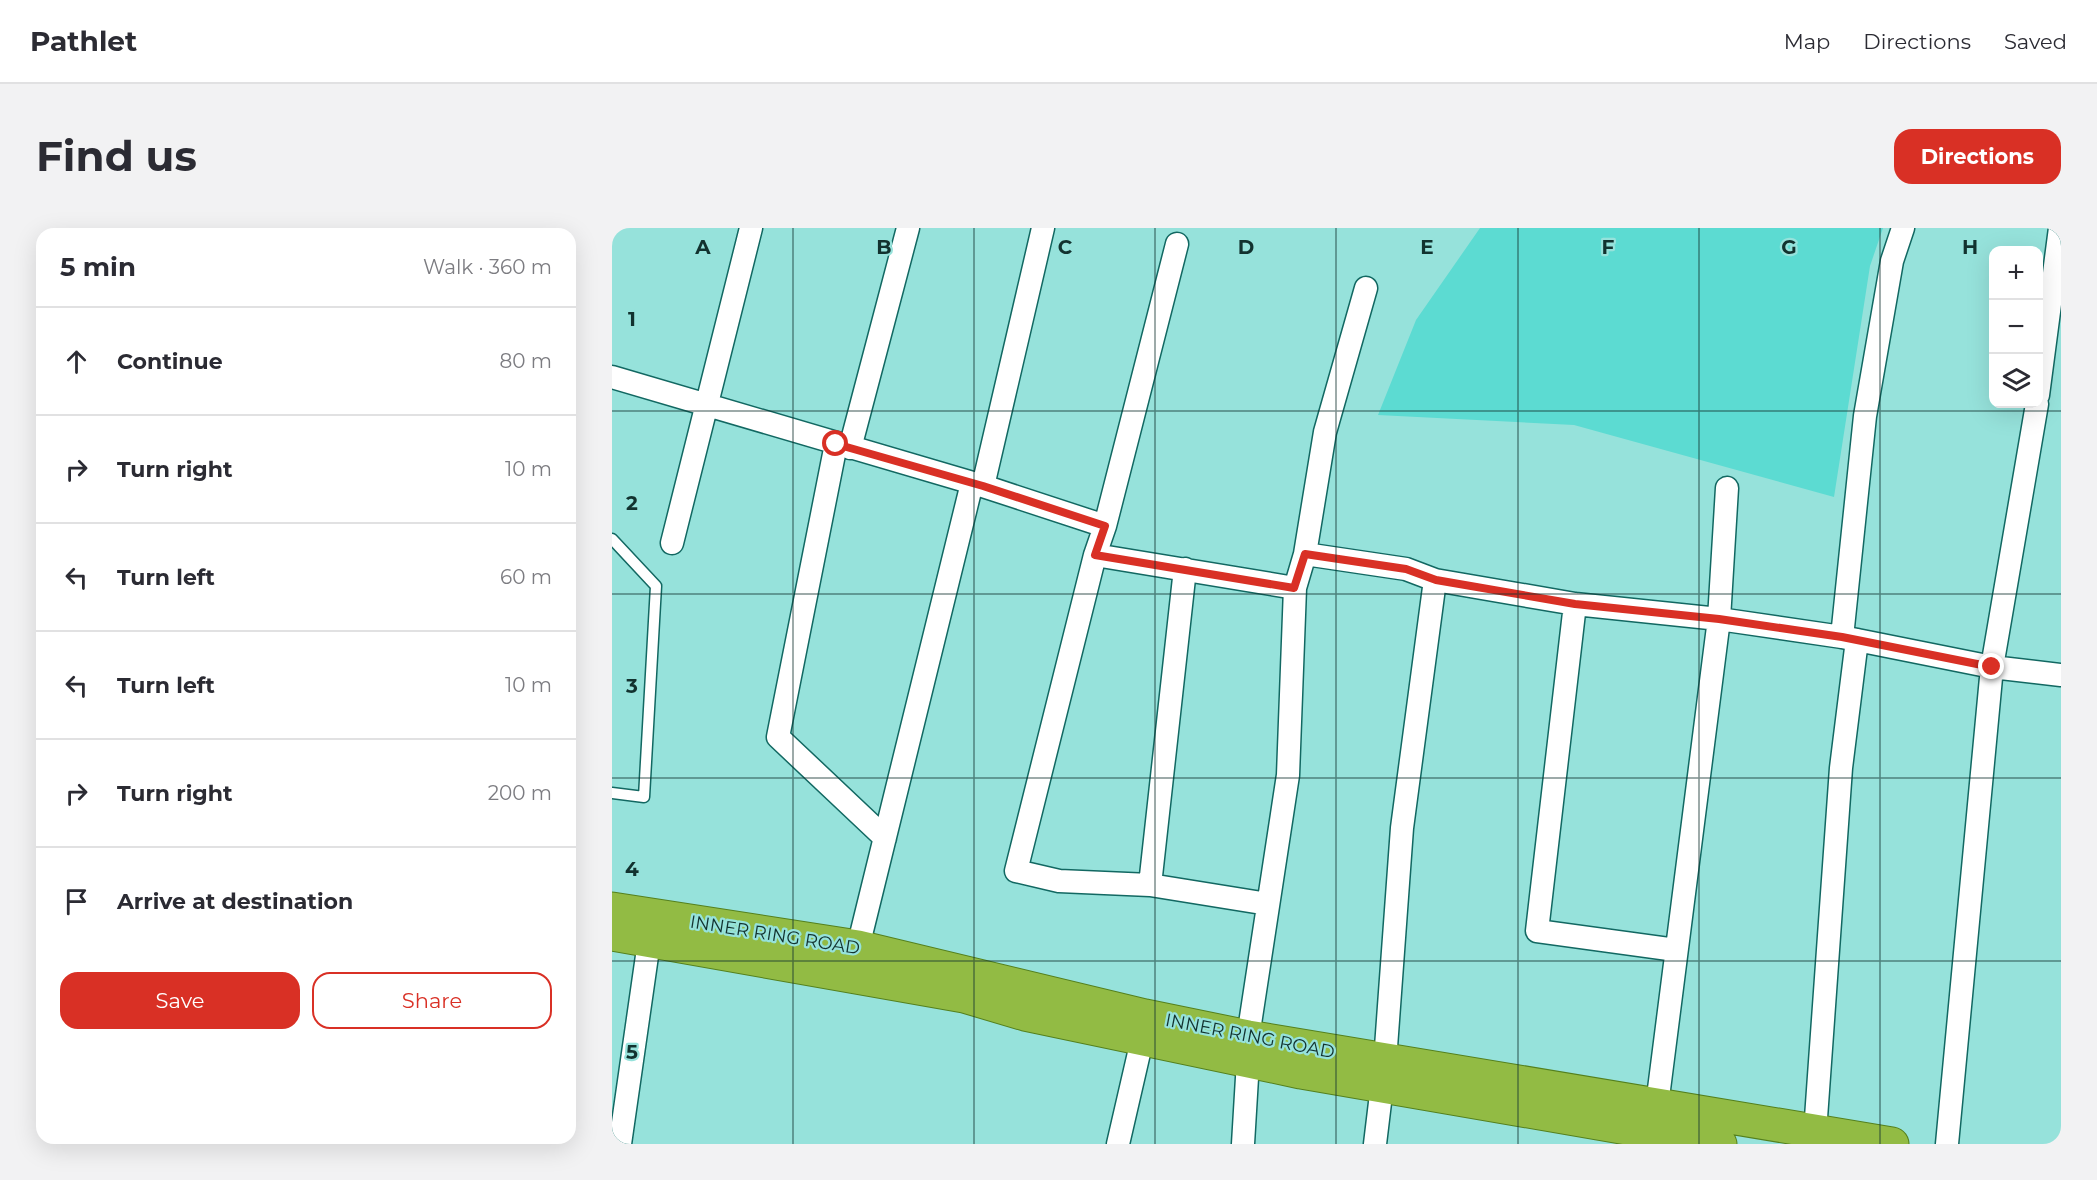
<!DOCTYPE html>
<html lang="en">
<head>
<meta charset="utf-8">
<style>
  :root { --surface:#fff; --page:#f2f2f3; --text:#2b2b33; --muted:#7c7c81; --line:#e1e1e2; --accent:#d93025 }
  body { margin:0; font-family:Montserrat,sans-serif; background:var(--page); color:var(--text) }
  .controls { position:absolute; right:18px; top:18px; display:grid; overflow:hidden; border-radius:12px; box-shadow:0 6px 24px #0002 }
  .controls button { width:54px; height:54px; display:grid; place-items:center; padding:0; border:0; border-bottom:2px solid var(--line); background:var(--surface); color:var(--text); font:30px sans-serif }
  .stop { position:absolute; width:18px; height:18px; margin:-14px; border:4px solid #d93025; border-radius:50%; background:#fff }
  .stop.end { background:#d93025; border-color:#fff; box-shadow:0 2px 6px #0008 }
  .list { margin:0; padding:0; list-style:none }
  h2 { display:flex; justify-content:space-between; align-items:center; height:78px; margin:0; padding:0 24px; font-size:26px }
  h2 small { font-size:20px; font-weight:400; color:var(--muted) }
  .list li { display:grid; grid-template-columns:39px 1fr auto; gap:18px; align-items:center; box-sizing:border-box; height:108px; padding:0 24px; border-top:2px solid var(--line) }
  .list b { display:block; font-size:22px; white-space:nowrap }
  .list em { font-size:20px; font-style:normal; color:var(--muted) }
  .actions { display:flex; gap:12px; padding:18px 24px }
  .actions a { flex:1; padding:14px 0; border:2px solid var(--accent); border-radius:18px; text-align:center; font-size:21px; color:var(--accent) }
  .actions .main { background:var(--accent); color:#fff }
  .icon { flex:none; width:33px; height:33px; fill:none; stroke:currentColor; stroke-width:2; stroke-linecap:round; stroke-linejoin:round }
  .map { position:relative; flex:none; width:1449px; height:916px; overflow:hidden; border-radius:18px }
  header { display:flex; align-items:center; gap:36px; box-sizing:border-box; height:84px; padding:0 30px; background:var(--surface); border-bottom:2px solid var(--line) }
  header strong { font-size:28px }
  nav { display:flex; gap:33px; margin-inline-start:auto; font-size:21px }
  .intro { display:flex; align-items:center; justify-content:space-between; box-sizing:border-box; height:144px; padding:0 36px }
  h1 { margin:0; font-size:42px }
  .button { padding:15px 27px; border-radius:18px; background:var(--accent); color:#fff; font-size:21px; font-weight:700 }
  main { display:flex; gap:36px; padding:0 36px }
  aside { flex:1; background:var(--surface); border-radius:18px; box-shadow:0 6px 24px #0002 }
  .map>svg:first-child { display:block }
  .green { fill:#5cdbd2 }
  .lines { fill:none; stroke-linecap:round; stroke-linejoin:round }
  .service-casing { stroke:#126862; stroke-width:13 }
  .minor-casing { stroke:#126862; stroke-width:25 }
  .trunk-casing { stroke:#54801e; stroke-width:35 }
  .service { stroke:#fff; stroke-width:10 }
  .minor { stroke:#fff; stroke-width:22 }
  .trunk { stroke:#92bb44; stroke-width:33 }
  .route { stroke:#d93025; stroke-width:8 }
  .grid { fill:none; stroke:#12322f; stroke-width:1.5; stroke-opacity:0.55 }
  .labels { text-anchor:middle; stroke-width:4.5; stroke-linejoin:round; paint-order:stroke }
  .street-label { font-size:18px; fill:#12322f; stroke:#96e2db }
  .grid-label { font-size:20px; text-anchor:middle; font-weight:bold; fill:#12322f; stroke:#96e2db; stroke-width:4.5; stroke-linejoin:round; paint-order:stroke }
</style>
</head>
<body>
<header>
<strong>Pathlet</strong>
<nav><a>Map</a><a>Directions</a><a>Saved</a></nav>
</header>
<div class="intro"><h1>Find us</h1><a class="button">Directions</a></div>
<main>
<aside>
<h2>5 min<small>Walk · 360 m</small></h2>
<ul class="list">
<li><svg class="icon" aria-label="ahead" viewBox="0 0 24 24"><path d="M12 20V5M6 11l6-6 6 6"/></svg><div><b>Continue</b></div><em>80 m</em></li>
<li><svg class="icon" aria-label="right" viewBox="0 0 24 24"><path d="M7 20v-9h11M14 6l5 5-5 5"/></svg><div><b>Turn right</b></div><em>10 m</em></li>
<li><svg class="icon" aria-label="left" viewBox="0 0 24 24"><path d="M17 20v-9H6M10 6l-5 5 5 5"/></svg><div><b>Turn left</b></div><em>60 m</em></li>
<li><svg class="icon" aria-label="left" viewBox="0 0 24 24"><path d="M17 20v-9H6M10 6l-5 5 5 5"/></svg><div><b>Turn left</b></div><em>10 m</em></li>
<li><svg class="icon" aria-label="right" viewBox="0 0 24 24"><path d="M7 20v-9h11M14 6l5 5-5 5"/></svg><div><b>Turn right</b></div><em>200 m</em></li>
<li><svg class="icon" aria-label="arrive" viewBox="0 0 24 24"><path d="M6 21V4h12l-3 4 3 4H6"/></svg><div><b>Arrive at destination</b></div></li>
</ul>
<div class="actions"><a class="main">Save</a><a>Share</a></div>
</aside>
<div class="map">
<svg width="1449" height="916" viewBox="0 0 1449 916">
  <rect width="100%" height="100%" fill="#96e2db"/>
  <path class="green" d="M 868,0 L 1271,0 L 1258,38 L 1222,269 L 962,197 L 766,187 L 804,92 Z"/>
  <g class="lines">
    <defs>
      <path id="service" d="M 0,311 L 44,358 L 32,569 L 0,565"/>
      <path id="minor" d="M 0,149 L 371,258 L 493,298 L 483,327 L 683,360 L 693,326 L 794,341 L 823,352 L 963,376 L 1107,391 L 1230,409 L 1380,439 L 1449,447
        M 1426,167 L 1448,0
        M 224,216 L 166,509 L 273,610
        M 238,220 L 296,0
        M 371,258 L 431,0
        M 493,298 L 565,16
        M 60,315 L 139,0
        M 693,326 L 713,204 L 754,60
        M 483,327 L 404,643 L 447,653 L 538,657
        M 573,341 L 538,657 L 656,676
        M 963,376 L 925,703 L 1064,722
        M 1230,409 L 1253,188 L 1280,33 L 1291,0
        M 246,719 L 360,255
        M 636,809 L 676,547 L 683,360
        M 1045,877 L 1107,391 L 1115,260
        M 1203,904 L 1229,540 L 1245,412
        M 8,916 L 39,700
        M 506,916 L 530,812
        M 631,916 L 636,833
        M 763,916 L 773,833 L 790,600 L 823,352
        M 1335,916 L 1380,439 L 1425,176"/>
      <path id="trunk" d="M 0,681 L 246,719 L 533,788 L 636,809 L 1280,916
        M 0,706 L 352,768 L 413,786 L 689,844 L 1108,916"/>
    </defs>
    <use href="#service" class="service-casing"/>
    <use href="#minor" class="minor-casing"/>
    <use href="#trunk" class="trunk-casing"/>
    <use href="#service" class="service"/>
    <use href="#minor" class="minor"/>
    <use href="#trunk" class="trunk"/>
  </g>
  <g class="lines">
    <path class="route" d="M 224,216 L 371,258 L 493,298 L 483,327 L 682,360 L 693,326 L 794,341 L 824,352 L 963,376 L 1107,391 L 1230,409 L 1380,439"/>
  </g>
  <path class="grid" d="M 181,0 L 181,916M 362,0 L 362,916M 543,0 L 543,916M 724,0 L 724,916M 906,0 L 906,916M 1087,0 L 1087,916M 1268,0 L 1268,916M 0,183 L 1449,183M 0,366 L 1449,366M 0,550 L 1449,550M 0,733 L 1449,733"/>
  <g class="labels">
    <g class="street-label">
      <text transform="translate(163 707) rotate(9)" y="6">INNER RING ROAD</text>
      <text transform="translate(638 808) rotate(11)" y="6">INNER RING ROAD</text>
    </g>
  </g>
  <g class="grid-label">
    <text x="91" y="26">A</text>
    <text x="272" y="26">B</text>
    <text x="453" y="26">C</text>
    <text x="634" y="26">D</text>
    <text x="815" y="26">E</text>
    <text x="996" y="26">F</text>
    <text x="1177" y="26">G</text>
    <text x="1358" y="26">H</text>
    <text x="20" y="98">1</text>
    <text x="20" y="282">2</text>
    <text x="20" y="465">3</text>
    <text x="20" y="648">4</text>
    <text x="20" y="831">5</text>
  </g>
</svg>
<div class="controls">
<button>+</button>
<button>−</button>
<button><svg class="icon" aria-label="layers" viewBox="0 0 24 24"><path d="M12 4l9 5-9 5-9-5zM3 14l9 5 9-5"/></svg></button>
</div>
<div class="stop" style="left:224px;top:216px"></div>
<div class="stop end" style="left:1380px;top:439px"></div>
</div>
</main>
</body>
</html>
